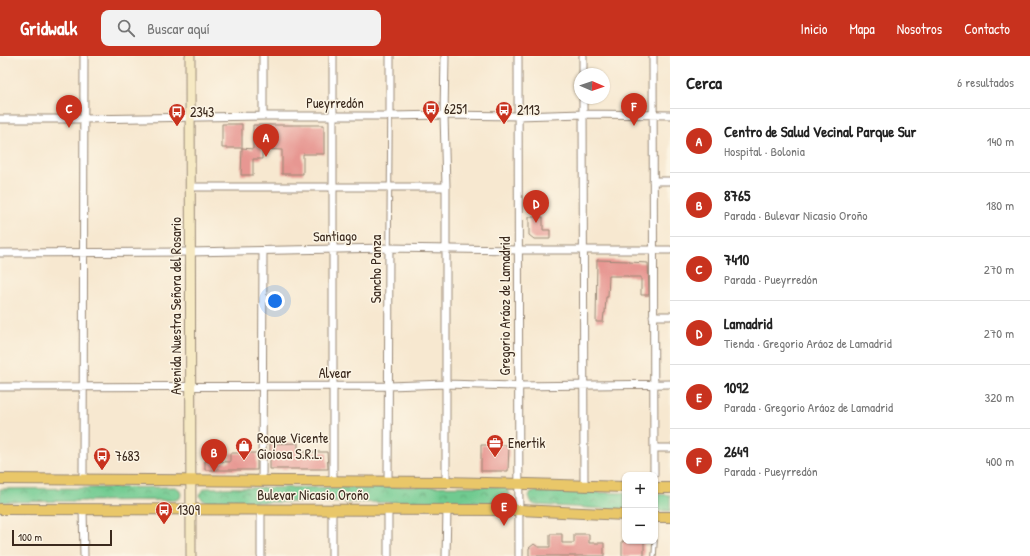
<!DOCTYPE html>
<html lang="es">
<head>
<meta charset="utf-8">
<style>
  :root { --surface:#fff; --page:#f2f2f2; --text:#222; --muted:#767676; --line:#e0e0e0; --accent:#c8321e }
  body { margin:0; font-family:"Patrick Hand",sans-serif; background:var(--page); color:var(--text) }
  .controls { position:absolute; right:12px; bottom:12px; display:grid; overflow:hidden; border-radius:8px; box-shadow:0 1px 3px #0004 }
  .controls button { width:36px; height:36px; display:grid; place-items:center; padding:0; border:0; border-bottom:1px solid var(--line); background:var(--surface); color:var(--text); font:20px sans-serif }
  .compass { position:absolute; left:574px; top:12px; width:36px; height:36px; border-radius:50%; background:var(--surface); box-shadow:0 1px 3px #0004; rotate:92deg }
  .scale { position:absolute; left:12px; bottom:10px; width:100px; box-sizing:border-box; padding-left:4px; border:2px solid #3b2a1e; border-top:0; font-size:11px; line-height:14px; white-space:nowrap; color:#3b2a1e; -webkit-text-stroke:3px #fcf5e5; paint-order:stroke }
  .you { position:absolute; left:275px; top:245px; width:14px; height:14px; margin:-10px; border:3px solid #fff; border-radius:50%; background:#1a73e8; box-shadow:0 0 0 6px #1a73e833 }
  .badge { display:grid; place-items:center; width:26px; height:26px; border-radius:50%; background:var(--accent); color:#fff; font-size:13px; font-weight:700 }
  .pin { position:absolute; translate:-50% -33px; filter:drop-shadow(0 1px 2px #0008) }
  .pin::after { content:''; position:absolute; top:21px; width:14px; height:12px; background:inherit; clip-path:polygon(0 0,100% 0,50% 100%) }
  .list { margin:0; padding:0; list-style:none }
  h2 { display:flex; justify-content:space-between; align-items:center; height:52px; margin:0; padding:0 16px; font-size:17px }
  h2 small { font-size:13px; font-weight:400; color:var(--muted) }
  .list li { display:grid; grid-template-columns:26px 1fr auto; gap:12px; align-items:center; box-sizing:border-box; height:64px; padding:0 16px; border-top:1px solid var(--line) }
  .list b { display:block; font-size:15px; white-space:nowrap }
  .list p { margin:0; font-size:13px; white-space:nowrap; color:var(--muted) }
  .list em { font-size:13px; font-style:normal; color:var(--muted) }
  .icon { flex:none; width:22px; height:22px; fill:none; stroke:currentColor; stroke-width:2; stroke-linecap:round; stroke-linejoin:round }
  .map { position:relative; flex:none; width:670px; height:500px; overflow:hidden }
  header { display:flex; align-items:center; gap:24px; box-sizing:border-box; height:56px; padding:0 20px; background:var(--accent); color:#fff }
  header strong { font-size:19px }
  nav { display:flex; gap:22px; margin-inline-start:auto; font-size:14px }
  .search { width:280px; height:36px; background:var(--page); display:flex; align-items:center; gap:10px; box-sizing:border-box; padding:0 14px; border-radius:8px; color:var(--muted); font-size:15px }
  main { display:flex }
  aside { flex:1; background:var(--surface) }
  .map>svg:first-child { display:block }
  .park { fill:url(#park-crowns); stroke:#567a57 }
  .building { fill:#e79792 }
  .lines { fill:none; stroke-linecap:round; stroke-linejoin:round }
  .lane-casing { stroke:#998977; stroke-width:5.5 }
  .street-casing { stroke:#998977; stroke-width:9 }
  .secondary-casing { stroke:#998977; stroke-width:11 }
  .primary-casing { stroke:#998977; stroke-width:12 }
  .lane { stroke:#fff; stroke-width:3.5 }
  .street { stroke:#fff; stroke-width:7 }
  .secondary { stroke:#f6e9c3; stroke-width:9 }
  .primary { stroke:#e9c769; stroke-width:10 }
  .labels { text-anchor:middle; stroke-width:3; stroke-linejoin:round; paint-order:stroke }
  .street-label { font-size:14px; fill:#3b2a1e; stroke:#fcf5e5 }
  .poi-label { font-size:14px; fill:#3b2a1e; stroke:#fcf5e5; text-anchor:start }
</style>
</head>
<body>
<header>
<strong>Gridwalk</strong>
<div class="search"><svg class="icon" aria-label="search" viewBox="0 0 24 24"><circle cx="10" cy="10" r="6"/><path d="M15 15l6 6"/></svg>Buscar aquí</div>
<nav><a>Inicio</a><a>Mapa</a><a>Nosotros</a><a>Contacto</a></nav>
</header>
<main>
<div class="map">
<svg width="670" height="500" viewBox="0 0 670 500">
  <defs>
    <pattern id="park-crowns" width="20" height="18" patternUnits="userSpaceOnUse"><rect width="20" height="18" fill="#70ca90"/><path d="M2 6a3 3 0 1 1 6 0M12 15a3 3 0 1 1 6 0" fill="none" stroke="#5da475"/></pattern>
  </defs>
  <rect width="100%" height="100%" fill="#fcf5e5"/>
  <filter id="ink" filterUnits="userSpaceOnUse"><feTurbulence type="fractalNoise" baseFrequency=".025" numOctaves="2"/><feDisplacementMap in="SourceGraphic" scale="8" xChannelSelector="R" yChannelSelector="G"/><feConvolveMatrix kernelMatrix="1 2 1 2 8 2 1 2 1" color-interpolation-filters="sRGB"/></filter>
  <filter id="wash" filterUnits="userSpaceOnUse"><feTurbulence type="fractalNoise" baseFrequency=".012" numOctaves="4" result="noise"/><feDisplacementMap in="SourceGraphic" scale="16" xChannelSelector="R" yChannelSelector="G"/><feGaussianBlur stdDeviation="0.9" result="paint"/><feColorMatrix in="noise" values="0 0 0 0 0 0 0 0 0 0 0 0 0 0 0 0 0 1.4 0 .05"/><feComposite in="paint" operator="in"/></filter>
  <g filter="url(#wash)">
    <rect width="100%" height="100%" fill="#f7e8d0"/>
    <path class="park" d="M 504,430 C 508,434 510,436 510,442 L 503,447 L 207,446 C 198,443 198,436 206,432 Z
      M 175,431 L 179,433 L 181,438 L 180,442 L 175,444 L 0,446 L 0,433 Z
      M 535,435 L 625,437 L 625,454 L 535,449 C 529,446 527,442 531,436 Z
      M 655,438 L 670,439 L 670,455 L 655,455 Z"/>
    <g id="blocks">
      <path class="building" d="M 222,68 L 242,68 L 242,92 L 222,92 Z
        M 253,69 L 324,69 L 324,98 L 303,98 L 303,118 L 282,118 L 282,94 L 262,93 L 262,103 L 253,103 L 253,119 L 241,119 L 242,92 L 253,93 Z
        M 529,161 L 543,161 L 543,174 L 550,174 L 550,183 L 534,183 L 529,179 Z
        M 597,204 L 629,205 L 629,206 L 648,207 L 649,239 L 641,239 L 641,221 L 628,221 L 628,220 L 609,220 L 608,241 L 606,241 L 605,257 L 604,257 L 603,266 L 596,266 Z
        M 298,387 L 298,396 L 327,396 L 328,413 L 270,413 L 270,388 Z
        M 481,389 L 509,389 L 508,415 L 481,415 Z
        M 230,397 L 257,397 L 257,414 L 205,414 L 205,405 L 230,406 Z
        M 550,478 L 562,478 L 562,487 L 574,487 L 574,478 L 589,478 L 589,487 L 604,487 L 604,500 L 529,500 L 529,492 L 534,488 L 538,491 L 550,491 Z
        M 622,485 L 644,485 L 644,500 L 622,500 Z"/>
    </g>
  </g>
  <g filter="url(#ink)">
    <use href="#blocks" fill-opacity="0" stroke="#998977" stroke-width="1"/>
    <g class="lines">
      <defs>
        <path id="lane" d="M 389,192 L 390,60
          M 654,500 L 655,485"/>
        <path id="street" d="M 263,0 L 263,60
          M 445,0 L 444,59 L 446,131 L 446,426
          M 518,0 L 519,500
          M 583,0 L 583,18
          M 653,0 L 654,419
          M 583,42 L 584,430
          M 390,60 L 390,0
          M 0,63 L 83,63 L 263,60 L 390,60 L 444,59 L 518,60 L 583,58 L 670,59
          M 653,125 L 670,125
          M 190,131 L 446,131
          M 0,197 L 190,196 L 389,192 L 518,194 L 670,194
          M 653,260 L 670,260
          M 0,331 L 389,330 L 446,328 L 519,330 L 670,328
          M 654,392 L 670,392
          M 83,424 L 84,0
          M 262,425 L 263,195
          M 333,426 L 333,0
          M 388,426 L 389,192
          M 83,453 L 84,500
          M 261,453 L 261,500
          M 332,454 L 332,500
          M 388,454 L 388,500
          M 446,500 L 447,454"/>
        <path id="secondary" d="M 190,0 L 191,500"/>
        <path id="primary" d="M 0,423 L 446,426 L 528,428 L 625,431
          M 655,432 L 670,432
          M 0,453 L 519,454 L 625,459
          M 655,461 L 670,461"/>
      </defs>
      <use href="#lane" class="lane-casing"/>
      <use href="#street" class="street-casing"/>
      <use href="#secondary" class="secondary-casing"/>
      <use href="#primary" class="primary-casing"/>
      <use href="#lane" class="lane"/>
      <use href="#street" class="street"/>
      <use href="#secondary" class="secondary"/>
      <use href="#primary" class="primary"/>
    </g>
  </g>
  <defs>
    <symbol id="bus-pin" viewBox="-11 -11 22 30"><path d="M0 17L-7.5 6A9.5 9.5 0 1 1 7.5 6Z" fill="#c8321e" stroke="#fcf5e5"/><path d="M-5-6H5V4H4V6H2V4H-2V6H-4V4H-5ZM-3.5-4V0h7V-4ZM-3.5 1.2v1.5H-2V1.2ZM2 1.2v1.5H3.5V1.2Z" fill="#fff"/></symbol>
    <symbol id="office-pin" viewBox="-11 -11 22 30"><path d="M0 17L-7.5 6A9.5 9.5 0 1 1 7.5 6Z" fill="#c8321e" stroke="#fcf5e5"/><path d="M-6-3h4V-5.5h4V-3h4V5H-6ZM-1-4.5V-3h2v-1.5ZM-6 0V1H6V0Z" fill="#fff"/></symbol>
    <symbol id="shop-pin" viewBox="-11 -11 22 30"><path d="M0 17L-7.5 6A9.5 9.5 0 1 1 7.5 6Z" fill="#c8321e" stroke="#fcf5e5"/><path d="M-5-2.5h2.3a2.7 3.5 0 0 1 5.4 0H5L5.5 6h-11ZM-1.5-2.5h3a1.5 2.3 0 0 0-3 0Z" fill="#fff"/></symbol>
  </defs>
  <g fill-rule="evenodd">
    <use href="#bus-pin" x="421" y="43" width="20" height="27"/>
    <use href="#bus-pin" x="494" y="44" width="20" height="27"/>
    <use href="#bus-pin" x="167" y="46" width="20" height="27"/>
    <use href="#office-pin" x="485" y="377" width="20" height="27"/>
    <use href="#shop-pin" x="234" y="380" width="20" height="27"/>
    <use href="#bus-pin" x="92" y="390" width="20" height="27"/>
    <use href="#bus-pin" x="154" y="444" width="20" height="27"/>
  </g>
  <g class="labels">
    <g class="street-label">
      <text x="335" y="52">Pueyrredón</text>
      <text transform="translate(335 180) rotate(-1)" y="5">Santiago</text>
      <text transform="translate(376 213) rotate(-90)" y="5">Sancho Panza</text>
      <text transform="translate(176 250) rotate(-90)" y="5">Avenida Nuestra Señora del Rosario</text>
      <text transform="translate(505 250) rotate(-90)" y="5">Gregorio Aráoz de Lamadrid</text>
      <text x="335" y="322">Alvear</text>
      <text x="313" y="444">Bulevar Nicasio Oroño</text>
    </g>
    <g class="poi-label">
      <text x="444" y="58">6251</text>
      <text x="517" y="59">2113</text>
      <text x="190" y="61">2343</text>
      <text x="257" y="387">Roque Vicente<tspan x="257" dy="16">Gioiosa S.R.L.</tspan></text>
      <text x="508" y="392">Enertik</text>
      <text x="115" y="405">7683</text>
      <text x="177" y="459">1309</text>
    </g>
  </g>
</svg>
<div class="controls">
<button>+</button>
<button>−</button>
</div>
<svg class="compass" viewBox="-18 -18 36 36"><path d="M0-13l5 13h-10z" fill="#e53935"/><path d="M0 13l5-13h-10z" fill="#767676"/></svg>
<div class="scale">100 m</div>
<div class="you"></div>
<div class="pin badge" style="left:266px;top:101px">A</div>
<div class="pin badge" style="left:214px;top:416px">B</div>
<div class="pin badge" style="left:69px;top:72px">C</div>
<div class="pin badge" style="left:536px;top:167px">D</div>
<div class="pin badge" style="left:504px;top:470px">E</div>
<div class="pin badge" style="left:634px;top:70px">F</div>
</div>
<aside>
<h2>Cerca<small>6 resultados</small></h2>
<ul class="list">
<li><span class="badge">A</span><div><b>Centro de Salud Vecinal Parque Sur</b><p>Hospital · Bolonia</p></div><em>140 m</em></li>
<li><span class="badge">B</span><div><b>8765</b><p>Parada · Bulevar Nicasio Oroño</p></div><em>180 m</em></li>
<li><span class="badge">C</span><div><b>7410</b><p>Parada · Pueyrredón</p></div><em>270 m</em></li>
<li><span class="badge">D</span><div><b>Lamadrid</b><p>Tienda · Gregorio Aráoz de Lamadrid</p></div><em>270 m</em></li>
<li><span class="badge">E</span><div><b>1092</b><p>Parada · Gregorio Aráoz de Lamadrid</p></div><em>320 m</em></li>
<li><span class="badge">F</span><div><b>2649</b><p>Parada · Pueyrredón</p></div><em>400 m</em></li>
</ul>
</aside>
</main>
</body>
</html>
